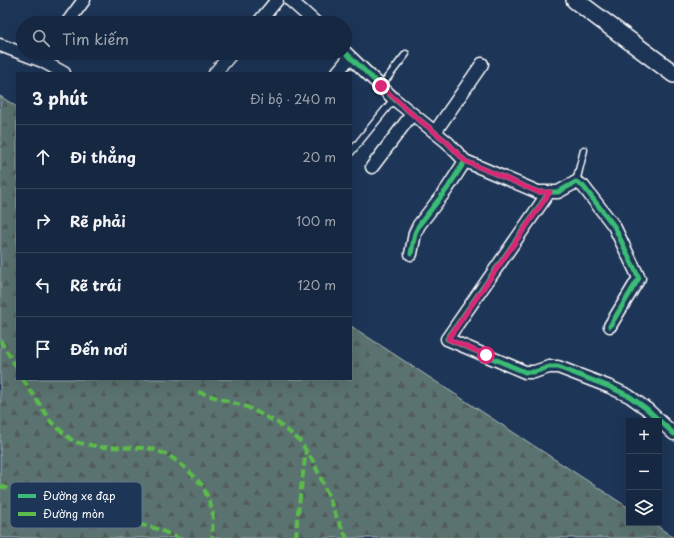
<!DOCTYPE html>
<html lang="vi">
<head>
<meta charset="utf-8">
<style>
  :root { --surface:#162841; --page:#1f3048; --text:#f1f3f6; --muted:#9ea6b1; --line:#35445a }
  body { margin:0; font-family:"Playpen Sans",sans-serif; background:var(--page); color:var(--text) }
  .controls { position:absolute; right:12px; bottom:12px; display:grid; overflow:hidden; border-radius:0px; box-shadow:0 4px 16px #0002 }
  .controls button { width:36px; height:36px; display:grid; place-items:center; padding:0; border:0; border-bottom:1px solid var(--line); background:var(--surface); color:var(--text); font:20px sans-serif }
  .stop { position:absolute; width:12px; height:12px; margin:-9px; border:3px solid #db2777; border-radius:50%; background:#fff }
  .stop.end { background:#db2777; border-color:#fff; box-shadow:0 1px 4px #0008 }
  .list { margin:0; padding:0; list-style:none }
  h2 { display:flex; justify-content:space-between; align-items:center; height:52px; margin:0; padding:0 16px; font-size:17px }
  h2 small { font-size:13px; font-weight:400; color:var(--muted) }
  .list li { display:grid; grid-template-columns:26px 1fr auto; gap:12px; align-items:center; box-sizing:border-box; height:64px; padding:0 16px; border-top:1px solid var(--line) }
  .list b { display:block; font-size:15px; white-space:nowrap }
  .list em { font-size:13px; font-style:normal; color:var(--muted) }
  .icon { flex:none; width:22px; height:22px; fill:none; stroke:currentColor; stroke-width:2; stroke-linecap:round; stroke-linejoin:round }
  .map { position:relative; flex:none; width:674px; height:538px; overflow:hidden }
  .search { position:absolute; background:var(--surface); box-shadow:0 4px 16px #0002; left:16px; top:16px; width:336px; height:44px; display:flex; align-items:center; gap:10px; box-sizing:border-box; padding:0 14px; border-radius:22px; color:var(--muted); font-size:15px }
  .panel { position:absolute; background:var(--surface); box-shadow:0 4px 16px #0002; left:16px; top:72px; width:336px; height:308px; border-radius:0px }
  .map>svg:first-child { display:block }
  .forest { fill:url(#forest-firs); stroke:#acb9b8 }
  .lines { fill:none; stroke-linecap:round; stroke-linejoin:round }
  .lane-casing { stroke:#fff; stroke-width:9 }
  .street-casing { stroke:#fff; stroke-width:15 }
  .secondary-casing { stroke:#fff; stroke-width:20 }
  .lane { stroke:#1d3557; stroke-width:6 }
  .street { stroke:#1d3557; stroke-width:12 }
  .secondary { stroke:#1d3557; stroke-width:17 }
  .quiet { stroke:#5cbc4b; stroke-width:4; stroke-dasharray:8 4; stroke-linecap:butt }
  .cycleway-casing { stroke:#1d3557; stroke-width:8 }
  .cycleway { stroke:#3abd76; stroke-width:5 }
  .route { stroke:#db2777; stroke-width:5 }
  .key { fill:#1d3557; stroke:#617289; stroke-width:1 }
  .key-label { font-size:11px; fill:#fff }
</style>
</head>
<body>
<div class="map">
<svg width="674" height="538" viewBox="0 0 674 538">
  <defs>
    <pattern id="forest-firs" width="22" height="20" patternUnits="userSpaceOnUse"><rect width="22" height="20" fill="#5a7370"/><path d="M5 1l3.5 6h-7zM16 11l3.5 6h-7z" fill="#525c5a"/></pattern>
  </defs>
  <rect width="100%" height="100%" fill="#1d3557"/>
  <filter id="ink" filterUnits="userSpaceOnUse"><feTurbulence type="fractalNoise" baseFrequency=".025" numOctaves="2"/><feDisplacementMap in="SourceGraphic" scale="8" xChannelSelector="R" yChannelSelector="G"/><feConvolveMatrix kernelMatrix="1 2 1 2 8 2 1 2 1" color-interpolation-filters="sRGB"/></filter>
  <g filter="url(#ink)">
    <path class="forest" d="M 0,96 L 17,107 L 17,379 L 351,379 L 351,326 L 629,508 L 629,523 L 653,523 L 674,538 L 0,538 Z"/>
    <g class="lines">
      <defs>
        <path id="lane" d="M 381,86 L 406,54
          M 351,152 L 394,99
          M 576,182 L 584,150"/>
        <path id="street" d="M 290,0 L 316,23
          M 67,23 L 84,0
          M 258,23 L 277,0
          M 0,45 L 42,61 L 47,53
          M 345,52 L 394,99 L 447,142 L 465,161 L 447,189 L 419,225 L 415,233 L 411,254
          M 42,61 L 64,73
          M 215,73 L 232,53
          M 337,73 L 350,57
          M 435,132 L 482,64
          M 465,161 L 538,192 L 558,192 L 576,182 L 583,186 L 614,226 L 639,278 L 610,326
          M 372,167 L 412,114
          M 549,192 L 447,339 L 525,372 L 534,372 L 549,367 L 558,367 L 610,387 L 629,396 L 647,409 L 674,434"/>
        <path id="secondary" d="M 575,0 L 674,74"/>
      </defs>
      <use href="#lane" class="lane-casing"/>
      <use href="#street" class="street-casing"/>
      <use href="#secondary" class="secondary-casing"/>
      <use href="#lane" class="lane"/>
      <use href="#street" class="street"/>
      <use href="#secondary" class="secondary"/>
      <path class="quiet" d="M 0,340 L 17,368
        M 23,379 L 51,422 L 74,442 L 101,447 L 149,448 L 168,455 L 187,469 L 203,486 L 213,511 L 212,538
        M 198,392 L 247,407 L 278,423 L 299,440 L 313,461 L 323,483 L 336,516 L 347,538
        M 0,486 L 36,498 L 158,529 L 178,538
        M 296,538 L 297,520 L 306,450"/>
      <defs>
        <path id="cycleway" d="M 345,52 L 394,99 L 447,142 L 465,161 L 447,189 L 419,225 L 415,233 L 411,254
          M 465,161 L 538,192 L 558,192 L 576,182 L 583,186 L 614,226 L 639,278 L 610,326
          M 549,192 L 447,339 L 525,372 L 534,372 L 549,367 L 558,367 L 610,387 L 629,396 L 647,409 L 674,434"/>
      </defs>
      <use href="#cycleway" class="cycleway-casing"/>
      <use href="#cycleway" class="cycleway"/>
    </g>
  </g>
  <g class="lines" filter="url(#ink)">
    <path class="route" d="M 381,86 L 412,114 L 447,142 L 465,161 L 538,192 L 550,192 L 448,339 L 486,355"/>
  </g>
  <rect x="10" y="482" width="132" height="46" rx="6" class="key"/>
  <rect x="18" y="494" width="18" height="4" fill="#3abd76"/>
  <rect x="18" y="512" width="18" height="4" fill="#5cbc4b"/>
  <g class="key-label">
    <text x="43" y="500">Đường xe đạp</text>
    <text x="43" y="518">Đường mòn</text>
  </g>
</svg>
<div class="controls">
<button>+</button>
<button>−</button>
<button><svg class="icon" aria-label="layers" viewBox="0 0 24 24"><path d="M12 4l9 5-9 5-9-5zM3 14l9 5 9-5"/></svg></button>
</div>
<div class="stop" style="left:486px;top:355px"></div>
<div class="stop end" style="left:381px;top:86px"></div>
<div class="search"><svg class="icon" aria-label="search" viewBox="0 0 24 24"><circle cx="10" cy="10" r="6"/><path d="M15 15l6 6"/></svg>Tìm kiếm</div>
<section class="panel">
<h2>3 phút<small>Đi bộ · 240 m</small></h2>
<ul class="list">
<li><svg class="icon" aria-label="ahead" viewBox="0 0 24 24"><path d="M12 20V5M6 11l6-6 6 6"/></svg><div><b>Đi thẳng</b></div><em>20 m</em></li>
<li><svg class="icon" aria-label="right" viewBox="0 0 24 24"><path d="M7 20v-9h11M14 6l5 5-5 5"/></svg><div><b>Rẽ phải</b></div><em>100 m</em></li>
<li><svg class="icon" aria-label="left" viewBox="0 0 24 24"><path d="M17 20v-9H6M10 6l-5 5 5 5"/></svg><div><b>Rẽ trái</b></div><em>120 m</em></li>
<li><svg class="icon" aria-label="arrive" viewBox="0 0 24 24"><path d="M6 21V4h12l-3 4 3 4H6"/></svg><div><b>Đến nơi</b></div></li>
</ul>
</section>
</div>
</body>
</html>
